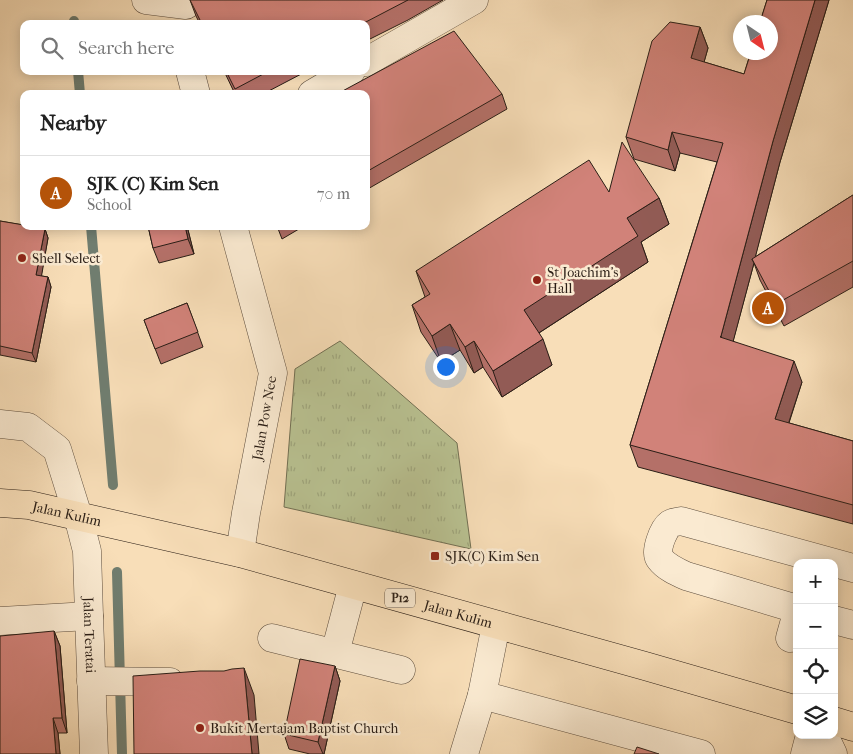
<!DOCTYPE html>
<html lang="en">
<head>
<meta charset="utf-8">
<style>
  :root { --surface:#fff; --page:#f2f2f2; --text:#222; --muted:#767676; --line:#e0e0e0; --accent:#b45309 }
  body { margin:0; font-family:"IM FELL French Canon",serif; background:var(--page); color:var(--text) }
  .controls { position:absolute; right:15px; bottom:15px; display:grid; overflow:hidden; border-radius:10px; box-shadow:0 2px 12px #0003 }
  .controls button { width:45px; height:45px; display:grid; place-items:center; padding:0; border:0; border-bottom:1px solid var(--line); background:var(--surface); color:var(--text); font:25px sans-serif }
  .compass { position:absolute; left:733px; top:15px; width:45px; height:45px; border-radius:50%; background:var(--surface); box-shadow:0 2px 12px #0003; rotate:145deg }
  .you { position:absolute; left:445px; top:366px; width:18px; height:18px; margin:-12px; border:4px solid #fff; border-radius:50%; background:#1a73e8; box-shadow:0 0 0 8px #1a73e833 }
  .badge { display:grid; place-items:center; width:32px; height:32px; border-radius:50%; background:var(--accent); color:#fff; font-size:16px; font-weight:700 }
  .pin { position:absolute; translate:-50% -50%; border:2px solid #fff; box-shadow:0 1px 5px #0006 }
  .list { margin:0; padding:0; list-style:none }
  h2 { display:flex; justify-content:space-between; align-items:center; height:65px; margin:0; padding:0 20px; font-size:21px }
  h2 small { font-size:16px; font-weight:400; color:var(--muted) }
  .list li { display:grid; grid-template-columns:32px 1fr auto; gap:15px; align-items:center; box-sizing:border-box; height:75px; padding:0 20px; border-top:1px solid var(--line) }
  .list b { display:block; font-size:19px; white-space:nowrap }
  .list p { margin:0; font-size:16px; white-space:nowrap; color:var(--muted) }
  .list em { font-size:16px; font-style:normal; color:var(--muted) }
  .icon { flex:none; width:28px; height:28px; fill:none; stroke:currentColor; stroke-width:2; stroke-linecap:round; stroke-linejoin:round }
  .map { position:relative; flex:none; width:853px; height:754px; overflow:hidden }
  .search { position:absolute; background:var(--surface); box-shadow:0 2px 12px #0003; left:20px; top:20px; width:350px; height:55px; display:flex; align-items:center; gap:12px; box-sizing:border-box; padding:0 18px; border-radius:10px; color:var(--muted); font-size:19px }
  .panel { position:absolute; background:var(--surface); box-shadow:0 2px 12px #0003; left:20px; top:90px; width:350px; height:140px; border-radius:10px }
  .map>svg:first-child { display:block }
  .grass { fill:url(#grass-tufts); stroke:#727054 }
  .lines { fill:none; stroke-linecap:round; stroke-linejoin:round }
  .stream { stroke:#707d6f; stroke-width:10 }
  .minor-casing { stroke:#5e4e3e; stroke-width:29 }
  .major-casing { stroke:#2a1e16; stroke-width:29 }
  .minor { stroke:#faead1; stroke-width:28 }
  .major { stroke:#f8deb8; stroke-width:28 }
  .wall { fill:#b47068; stroke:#2a1e16 }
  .shaded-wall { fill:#925b55; stroke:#2a1e16 }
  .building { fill:#d18279; stroke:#2a1e16 }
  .poi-dot { fill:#8f2418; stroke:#faead1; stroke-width:2 }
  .labels { text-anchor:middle; stroke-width:5; stroke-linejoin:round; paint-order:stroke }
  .shield { fill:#faead1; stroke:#685b4e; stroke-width:1 }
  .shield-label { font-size:12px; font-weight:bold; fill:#2a1e16 }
  .poi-label { font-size:14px; fill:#2a1e16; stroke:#faead1; text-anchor:start }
  .street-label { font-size:14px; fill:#2a1e16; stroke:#faead1 }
</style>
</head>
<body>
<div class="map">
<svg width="853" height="754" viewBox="0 0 853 754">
  <defs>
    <pattern id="grass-tufts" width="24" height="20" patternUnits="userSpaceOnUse" patternTransform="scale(1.25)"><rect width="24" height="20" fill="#b9c292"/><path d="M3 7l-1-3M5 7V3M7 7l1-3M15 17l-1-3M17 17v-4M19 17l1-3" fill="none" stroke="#9fa67d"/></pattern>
  </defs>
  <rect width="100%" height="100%" fill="#f8deb8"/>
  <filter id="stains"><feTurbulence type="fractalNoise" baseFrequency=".004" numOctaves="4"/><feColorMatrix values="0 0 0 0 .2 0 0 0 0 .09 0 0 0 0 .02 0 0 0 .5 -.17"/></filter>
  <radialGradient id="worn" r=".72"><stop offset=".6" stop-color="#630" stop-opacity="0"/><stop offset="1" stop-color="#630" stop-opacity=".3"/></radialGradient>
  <path class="grass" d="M 340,341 L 457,443 L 471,549 L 284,507 L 295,369 Z"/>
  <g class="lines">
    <path class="stream" d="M 74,21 L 74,24
      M 78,71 L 80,94
      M 91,226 L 113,485
      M 117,572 L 122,754"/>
    <defs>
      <g id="minor">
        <path d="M 146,0 L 186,5"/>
        <path d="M 366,62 L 474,0"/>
        <path d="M 190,71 L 196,94"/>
        <path d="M 312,94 L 351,71"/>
        <path d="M 233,226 L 273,373 L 246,513 L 240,553"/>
        <path id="s1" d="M 0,424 L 28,427 L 57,449 L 78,516 L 87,551 L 89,616 L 94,754"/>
        <path d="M 797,609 L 686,576 C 677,572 666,567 660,559 C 654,553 663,529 670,524 C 673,522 677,522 681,521 L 853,568"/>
        <path d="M 834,620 L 853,625"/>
        <path d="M 0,621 L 89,616"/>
        <path d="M 272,638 L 401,670"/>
        <path d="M 790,638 L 797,613"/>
        <path d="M 335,653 L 353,585"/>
        <path d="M 91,681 L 170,682"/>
        <path d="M 482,695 L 701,754"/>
        <path d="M 824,735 L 833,754"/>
        <path d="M 464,754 L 482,695 L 496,625"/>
        <path d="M 805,754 L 810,735"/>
      </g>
      <g id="major">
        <path id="s2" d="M 0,503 L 29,505 L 240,553 L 645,666 L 797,710"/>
        <path d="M 834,721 L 853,727"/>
      </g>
    </defs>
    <use href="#minor" class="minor-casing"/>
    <use href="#major" class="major-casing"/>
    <use href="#minor" class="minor"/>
    <use href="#major" class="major"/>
  </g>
  <path class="wall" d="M 190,0 L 443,0 L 408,20 L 366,41 L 366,24 L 200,24 L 196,16 Z
    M 767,0 L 829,0 L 780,162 L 755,257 L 853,195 L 853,287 L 784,326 L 760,280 L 754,263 L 733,341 L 802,382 L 789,423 L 853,441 L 853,524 L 638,467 L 630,445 L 717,162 L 680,153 L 675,171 L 634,159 L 626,137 L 700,27 L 708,48 L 704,62 L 744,74 Z
    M 224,71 L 307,71 L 263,94 L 235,94 Z
    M 366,94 L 502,94 L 507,109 L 366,190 Z
    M 609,192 L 659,198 L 669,224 L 641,242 L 648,262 L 539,333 L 552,365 L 502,397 L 483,367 L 474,373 L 460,350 L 441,362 L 421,332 L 412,305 L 425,297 L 416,271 Z
    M 0,221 L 45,229 L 48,238 L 41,276 L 48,277 L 51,287 L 36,362 L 0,355 Z
    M 148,226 L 187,226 L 194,254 L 159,263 L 153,248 Z
    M 277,226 L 304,226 L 282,239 Z
    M 187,303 L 203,347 L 161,364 L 144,320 Z
    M 54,631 L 60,646 L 67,733 L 58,733 L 60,754 L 0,754 Z
    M 335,666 L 340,681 L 324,754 L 310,754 L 289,749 L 284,734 Z"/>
  <path class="shaded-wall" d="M 815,0 L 829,0 L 780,162 L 754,262 L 752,259 L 754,263 L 729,357 L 721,336 L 773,141 Z
    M 700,27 L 708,48 L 699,80 L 691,58 Z
    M 672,132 L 680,153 L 675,171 L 668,150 Z
    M 659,198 L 669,224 L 641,242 L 648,262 L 534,336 L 524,310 L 627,218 Z
    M 185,226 L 187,226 L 194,254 L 188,239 Z
    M 45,229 L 48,238 L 40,285 L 36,275 Z
    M 48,277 L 51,287 L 36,362 L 32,353 Z
    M 450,324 L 460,350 L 441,362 L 432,336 Z
    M 543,339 L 552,365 L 502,397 L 493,371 Z
    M 474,341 L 483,367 L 474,373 L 465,347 Z
    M 794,361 L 802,382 L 783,440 L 775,419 Z
    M 54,631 L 60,646 L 67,733 L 62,718 Z
    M 335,666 L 340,681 L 324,754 L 323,754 L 318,742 Z
    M 244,668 L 254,695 L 259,754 L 252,754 Z
    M 53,718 L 58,733 L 60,754 L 56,754 Z"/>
  <path class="building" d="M 190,0 L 408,0 L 362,24 L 202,24 Z
    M 767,0 L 815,0 L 773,141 L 721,336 L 720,337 L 794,361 L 775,419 L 853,441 L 853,505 L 630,445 L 723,143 L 672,132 L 668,150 L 626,137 L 652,41 L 670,22 L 700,27 L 691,58 L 744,74 L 751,52 L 770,52 L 770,22 L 760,22 Z
    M 454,31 L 502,94 L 366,172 L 366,94 L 337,94 Z
    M 226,71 L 269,71 L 235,89 Z
    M 622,142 L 659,198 L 627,218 L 638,236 L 524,310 L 543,339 L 493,371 L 474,341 L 465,347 L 450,324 L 432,336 L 412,305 L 430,294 L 416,271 L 589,160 L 609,192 Z
    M 853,195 L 853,261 L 776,304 L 752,259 Z
    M 0,221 L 24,225 L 24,226 L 32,226 L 45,229 L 36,275 L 48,277 L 32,353 L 0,346 Z
    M 148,226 L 185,226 L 188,239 L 153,248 Z
    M 187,303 L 198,332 L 155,349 L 144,320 Z
    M 54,631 L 62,718 L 53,718 L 56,754 L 0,754 L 0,636 Z
    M 300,659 L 335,666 L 318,742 L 284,734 Z
    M 244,668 L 252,754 L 134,754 L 133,676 L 200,671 L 224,671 L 232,669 Z
    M 637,747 L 659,754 L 634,754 Z"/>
  <g class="poi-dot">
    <circle cx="22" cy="258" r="5"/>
    <circle cx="537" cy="280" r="5"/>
    <rect x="430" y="551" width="10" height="10" rx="2.5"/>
    <circle cx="200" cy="728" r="5"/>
  </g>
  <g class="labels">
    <rect class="shield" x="385" y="588.5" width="30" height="19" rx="4"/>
    <g class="shield-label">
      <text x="400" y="602">P12</text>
    </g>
    <g class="poi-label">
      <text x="32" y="263">Shell Select</text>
      <text x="547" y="277">St Joachim's<tspan x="547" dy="16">Hall</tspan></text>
      <text x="445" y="561">SJK(C) Kim Sen</text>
      <text x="210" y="733">Bukit Mertajam Baptist Church</text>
    </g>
    <g class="street-label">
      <text transform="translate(264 418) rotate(-80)" y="5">Jalan Pow Nee</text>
      <text dy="5" stroke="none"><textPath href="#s2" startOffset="68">Jalan Kulim</textPath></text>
      <text dy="5" stroke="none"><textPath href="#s2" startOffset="472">Jalan Kulim</textPath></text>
      <text dy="5" stroke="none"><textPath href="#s1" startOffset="255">Jalan Teratai</textPath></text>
    </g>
  </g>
  <rect width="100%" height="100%" filter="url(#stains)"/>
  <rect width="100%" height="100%" fill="url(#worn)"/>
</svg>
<div class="controls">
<button>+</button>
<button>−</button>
<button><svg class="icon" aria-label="locate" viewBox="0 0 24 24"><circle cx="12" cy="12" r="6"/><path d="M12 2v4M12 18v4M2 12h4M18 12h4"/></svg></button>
<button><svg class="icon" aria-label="layers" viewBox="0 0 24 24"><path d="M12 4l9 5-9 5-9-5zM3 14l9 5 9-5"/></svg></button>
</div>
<svg class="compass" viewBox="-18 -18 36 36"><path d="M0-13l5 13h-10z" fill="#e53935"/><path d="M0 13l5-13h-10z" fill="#767676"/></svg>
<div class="you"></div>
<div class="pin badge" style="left:768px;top:308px">A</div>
<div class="search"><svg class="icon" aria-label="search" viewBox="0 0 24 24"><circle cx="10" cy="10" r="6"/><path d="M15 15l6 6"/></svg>Search here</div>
<section class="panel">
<h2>Nearby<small></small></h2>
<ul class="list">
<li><span class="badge">A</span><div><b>SJK (C) Kim Sen</b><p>School</p></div><em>70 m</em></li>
</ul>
</section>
</div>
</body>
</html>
